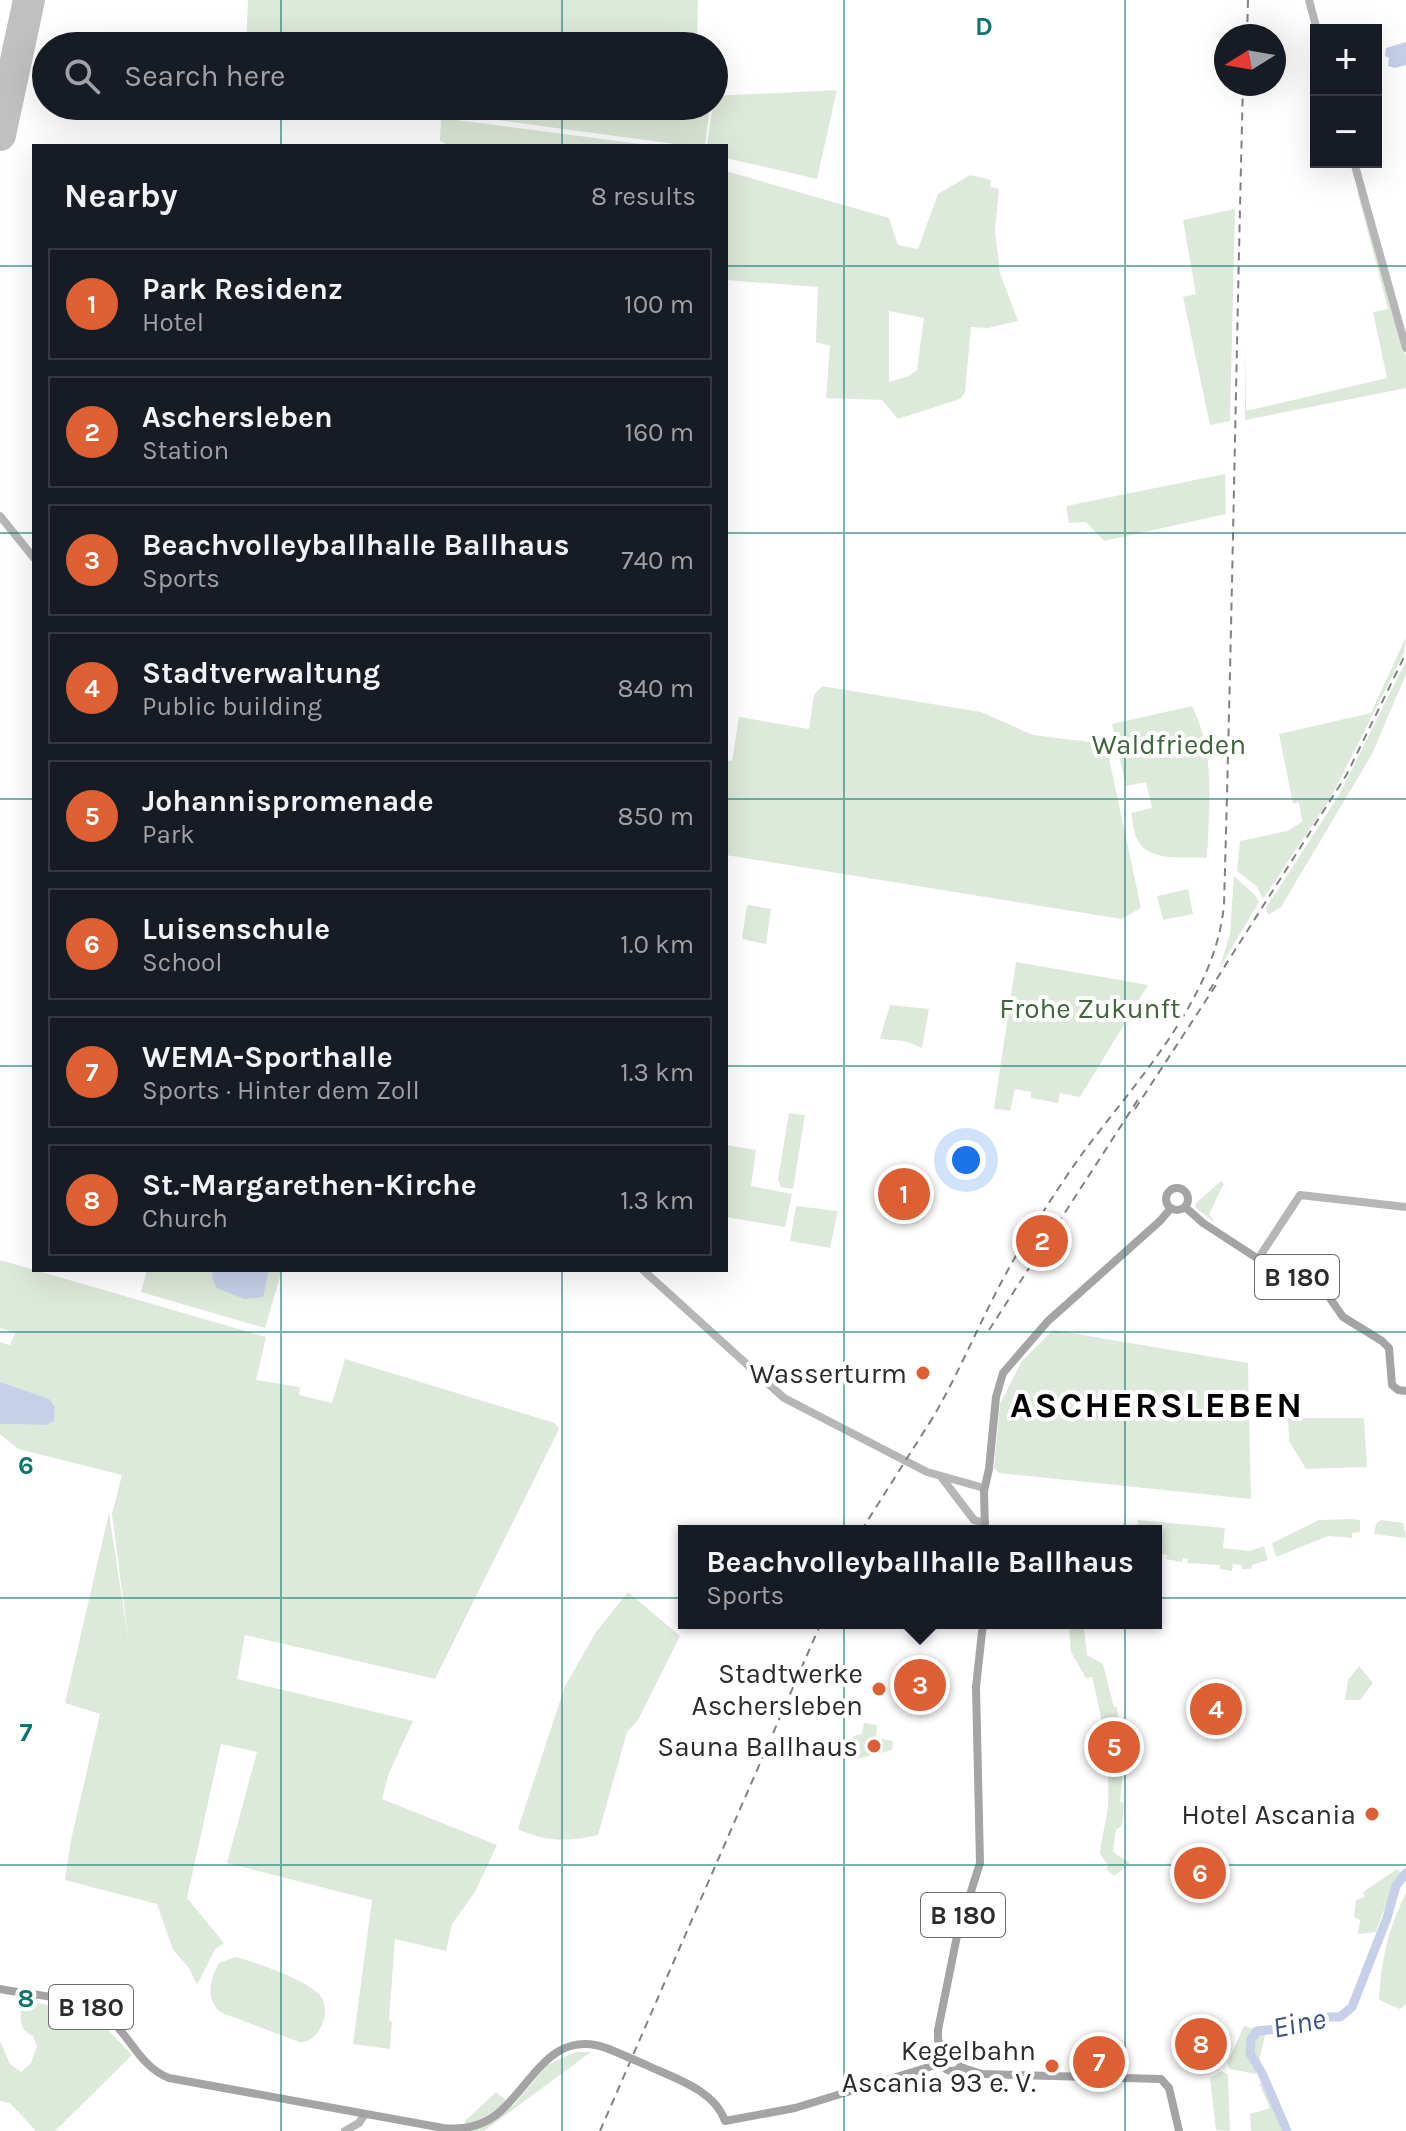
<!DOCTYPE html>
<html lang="en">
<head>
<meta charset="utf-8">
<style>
  :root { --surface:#171b24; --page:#242831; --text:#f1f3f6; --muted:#9ea1a6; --line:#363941; --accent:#dd6034 }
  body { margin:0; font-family:Karla,sans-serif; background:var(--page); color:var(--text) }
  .controls { position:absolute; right:24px; top:24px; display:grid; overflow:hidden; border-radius:0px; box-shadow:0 8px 32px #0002 }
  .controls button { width:72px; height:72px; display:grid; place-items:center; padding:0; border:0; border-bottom:2px solid var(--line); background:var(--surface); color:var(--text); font:40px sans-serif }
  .compass { position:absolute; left:1214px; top:24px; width:72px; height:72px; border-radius:50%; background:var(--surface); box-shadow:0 8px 32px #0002; rotate:259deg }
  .you { position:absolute; left:966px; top:1160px; width:28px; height:28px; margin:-20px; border:6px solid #fff; border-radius:50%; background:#1a73e8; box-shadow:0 0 0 12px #1a73e833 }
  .badge { display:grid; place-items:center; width:52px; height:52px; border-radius:50%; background:var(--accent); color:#fff; font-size:26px; font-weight:700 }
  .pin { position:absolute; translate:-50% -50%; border:4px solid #fff; box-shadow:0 2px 8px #0006 }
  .popup { position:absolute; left:678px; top:1525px; width:484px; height:104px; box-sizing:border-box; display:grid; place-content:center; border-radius:0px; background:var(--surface); filter:drop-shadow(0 2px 6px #0005); font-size:26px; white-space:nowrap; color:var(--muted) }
  .popup b { font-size:30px; color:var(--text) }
  .popup::after { content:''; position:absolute; left:50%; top:100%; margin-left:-16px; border:16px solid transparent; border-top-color:var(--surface) }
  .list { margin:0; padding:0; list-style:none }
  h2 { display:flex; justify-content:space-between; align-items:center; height:104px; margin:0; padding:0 32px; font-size:34px }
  h2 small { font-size:26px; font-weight:400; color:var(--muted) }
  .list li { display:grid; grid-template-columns:52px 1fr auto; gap:24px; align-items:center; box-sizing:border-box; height:112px; margin:0 16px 16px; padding:0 16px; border:2px solid var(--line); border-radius:0px }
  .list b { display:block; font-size:30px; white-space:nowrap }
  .list p { margin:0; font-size:26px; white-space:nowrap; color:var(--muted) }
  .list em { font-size:26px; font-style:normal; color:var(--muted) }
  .icon { flex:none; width:44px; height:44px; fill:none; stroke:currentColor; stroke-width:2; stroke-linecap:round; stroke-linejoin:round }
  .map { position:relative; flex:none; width:1406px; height:2131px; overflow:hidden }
  .search { position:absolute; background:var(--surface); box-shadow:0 8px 32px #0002; left:32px; top:32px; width:696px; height:88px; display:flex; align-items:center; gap:20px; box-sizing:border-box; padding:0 28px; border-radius:44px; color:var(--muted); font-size:30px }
  .panel { position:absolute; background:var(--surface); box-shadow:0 8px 32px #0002; left:32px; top:144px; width:696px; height:1128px; border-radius:0px }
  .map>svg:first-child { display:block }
  .green { fill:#dde9da; fill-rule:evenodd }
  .water { fill:#c6d0e9 }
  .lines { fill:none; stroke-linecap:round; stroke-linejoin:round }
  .river { stroke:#c6d0e9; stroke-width:9 }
  .runway { stroke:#c0c0c0; stroke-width:32 }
  .secondary { stroke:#b6b6b6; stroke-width:8 }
  .primary { stroke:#a4a4a4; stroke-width:8 }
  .rail { stroke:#818181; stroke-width:2; stroke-dasharray:8 6; stroke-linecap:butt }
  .primary-bridge { stroke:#a4a4a4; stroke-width:8 }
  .grid { fill:none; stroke:#0f766e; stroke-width:2; stroke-opacity:0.55 }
  .poi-dot { fill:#dd6034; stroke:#fff; stroke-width:3 }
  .labels { text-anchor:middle; stroke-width:8; stroke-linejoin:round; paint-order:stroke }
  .shield { fill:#fff; stroke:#6b6b6b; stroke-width:2 }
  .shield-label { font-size:26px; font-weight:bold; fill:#2c2c2c }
  .park-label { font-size:28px; fill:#41653c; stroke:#fff }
  .poi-label { font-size:28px; fill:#2c2c2c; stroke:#fff; text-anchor:end }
  .water-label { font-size:30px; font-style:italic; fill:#3e538a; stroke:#fff }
  .district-label { font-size:36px; font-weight:bold; letter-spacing:2px; fill:#000; stroke:#fff }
  .grid-label { font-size:26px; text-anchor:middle; font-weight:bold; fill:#0f766e; stroke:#fff; stroke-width:8; stroke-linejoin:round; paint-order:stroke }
</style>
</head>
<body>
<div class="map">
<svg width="1406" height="2131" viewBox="0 0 1406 2131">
  <rect width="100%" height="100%" fill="#fff"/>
  <path class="green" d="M 248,0 L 698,0 L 697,46 L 246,46 Z
    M 837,90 L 817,179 L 726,158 L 726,146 L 707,146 L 714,96 Z
    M 394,106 L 710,106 L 705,146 L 690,146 Z
    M 441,118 L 656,146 L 451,146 L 440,141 Z
    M 726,171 L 889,218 L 898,245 L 918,249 L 938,194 L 970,175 L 991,180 L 990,187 L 999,189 L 995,230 L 1000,273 L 1018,321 L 988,328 L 971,327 L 965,392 L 960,399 L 898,419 L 882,400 L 826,398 L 830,346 L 816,342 L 818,287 L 726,280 ZM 889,311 L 924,318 L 917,370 L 909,376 L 889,382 Z
    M 1357,191 L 1360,192 L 1406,357 L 1406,388 L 1245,420 L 1245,339 L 1246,411 L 1387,378 L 1373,312 L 1388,309 Z
    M 1235,209 L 1230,421 L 1210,425 L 1183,297 L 1196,294 L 1183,220 Z
    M 1225,474 L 1226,514 L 1104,541 L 1086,522 L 1069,523 L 1066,506 Z
    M 1406,637 L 1404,653 L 1330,799 L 1263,899 L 1257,887 L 1237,871 L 1240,841 L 1287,831 L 1302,822 L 1299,802 L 1293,804 L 1279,734 L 1371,713 Z
    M 1406,661 L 1406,674 L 1372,754 L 1281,907 L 1268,915 L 1266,908 L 1339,795 Z
    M 822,686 L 981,712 L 1033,735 L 1106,744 L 1141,908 L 1121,919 L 726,855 L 726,760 L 732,761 L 739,717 L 809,729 L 814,695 Z
    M 1192,706 C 1216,755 1209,806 1207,858 C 1185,856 1148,863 1137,839 C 1133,831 1133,821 1131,813 L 1152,808 L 1146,782 L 1126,786 L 1112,724 Z
    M 1234,876 L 1254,894 L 1259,902 L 1219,969 L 1230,934 Z
    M 1188,889 L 1193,914 L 1163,920 L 1157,896 Z
    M 747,905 L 771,909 L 766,944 L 742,939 Z
    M 1016,962 L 1148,985 L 1080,1097 L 1060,1093 L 1058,1103 L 1031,1098 L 1031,1092 L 1015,1089 L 1010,1111 L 994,1109 Z
    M 890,1005 L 929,1009 L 922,1048 L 905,1041 L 880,1039 Z
    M 789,1113 L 805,1115 L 793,1189 L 781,1187 L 778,1180 Z
    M 726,1145 L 756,1150 L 751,1186 L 792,1194 L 785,1227 L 726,1217 Z
    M 1221,1181 L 1224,1184 C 1217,1195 1215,1204 1209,1214 L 1215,1223 L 1195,1207 L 1196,1203 Z
    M 796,1206 L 838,1211 L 830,1248 L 790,1241 Z
    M 0,1260 L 266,1337 L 256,1380 L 300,1387 L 299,1395 L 332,1403 L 345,1359 L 555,1423 L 559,1429 L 435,1679 L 245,1635 L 237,1679 L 413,1721 L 389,1773 L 382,1799 L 497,1845 L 475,1892 L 452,1924 L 446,1951 L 395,1939 L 389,2020 L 392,2022 L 390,2049 L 353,2044 L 372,1900 L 227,1863 L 257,1752 L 221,1744 L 187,1898 L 224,1943 L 215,1949 L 197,1985 L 189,1968 L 173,1950 L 157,1904 L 65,1880 L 71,1840 L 100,1714 L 65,1703 L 109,1513 L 129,1644 L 112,1514 L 122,1475 L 18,1449 L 0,1434 L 0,1424 L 47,1425 L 54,1421 L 55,1407 L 0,1382 L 0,1342 L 10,1345 L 15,1333 L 0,1328 Z
    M 147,1270 L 282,1270 L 265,1328 L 141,1292 Z
    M 1053,1330 L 1248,1363 L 1251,1499 L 999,1473 L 994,1468 L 1000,1404 L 1022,1361 Z
    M 1288,1418 L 1364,1418 L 1367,1467 L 1306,1469 L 1289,1441 Z
    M 1351,1519 L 1360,1520 L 1360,1532 L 1352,1533 L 1352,1538 L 1328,1536 L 1276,1557 L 1272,1543 L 1319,1520 Z
    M 1138,1520 L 1225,1528 L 1223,1548 L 1250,1551 L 1264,1546 L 1268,1560 L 1252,1565 L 1251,1569 L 1242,1569 L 1242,1565 L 1233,1564 L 1232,1571 L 1220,1569 L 1220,1565 L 1187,1563 L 1188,1559 L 1183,1558 L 1182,1562 L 1166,1559 L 1167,1555 L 1156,1553 L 1156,1531 L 1104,1531 L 1105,1528 L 1137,1531 Z
    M 1381,1520 L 1403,1523 L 1406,1538 L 1374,1534 L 1376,1524 Z
    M 628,1592 L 680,1636 L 638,1720 L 627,1732 L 598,1835 C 569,1842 545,1842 518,1829 L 565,1686 L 596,1632 Z
    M 1069,1623 L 1077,1623 L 1084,1630 L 1087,1655 L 1103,1664 L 1114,1707 L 1117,1707 L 1124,1763 L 1120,1802 L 1124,1802 L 1122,1825 L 1116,1830 L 1113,1852 L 1130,1863 L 1114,1876 L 1106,1869 L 1108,1865 L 1100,1854 C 1101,1837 1107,1821 1108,1804 C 1110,1761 1102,1718 1092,1677 L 1086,1678 L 1071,1652 Z
    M 1359,1666 L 1373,1683 L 1360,1700 L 1345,1700 L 1348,1680 Z
    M 864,1723 L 877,1725 L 876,1738 L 893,1741 L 892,1750 L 857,1759 L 853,1736 L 862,1734 Z
    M 1397,1869 L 1403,1875 L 1383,1912 L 1376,1932 L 1358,1934 L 1360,1920 L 1354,1917 L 1356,1900 L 1365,1897 L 1363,1892 Z
    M 1406,1893 L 1406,2004 L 1400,2009 L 1379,2000 C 1382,1956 1387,1933 1406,1893 Z
    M 235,1957 C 254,1961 308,1981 320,1995 C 333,2011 319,2044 299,2042 L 220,2012 C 205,1998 210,1979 219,1963 Z
    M 23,2000 L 93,2014 L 132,2055 L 55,2131 L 36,2131 L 10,2103 L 0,2101 L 0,2041 L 10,2064 L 21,2072 L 31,2063 L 37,2046 L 33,2036 C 17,2029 20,2015 23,2000 Z
    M 1244,2026 L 1266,2031 L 1256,2074 L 1230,2069 L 1227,2063 Z
    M 576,2052 L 591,2052 L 484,2131 L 461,2131 L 465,2126 L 465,2121 L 496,2092 L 513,2106 L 547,2065 Z
    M 1222,2071 L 1228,2075 L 1230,2131 L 1216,2130 L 1210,2078 Z
    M 1259,2083 L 1270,2085 L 1289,2131 L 1251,2131 L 1250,2114 L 1270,2108 Z"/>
  <path class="water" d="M 1406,42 L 1406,65 L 1395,68 L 1388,66 L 1389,58 L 1385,56 L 1386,48 Z
    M 213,1270 L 269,1270 L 263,1297 L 244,1299 L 217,1288 L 212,1278 Z
    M 0,1382 L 49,1399 L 55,1407 L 54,1421 L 47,1425 L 0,1424 Z"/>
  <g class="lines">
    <path class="river" d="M 1287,2131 L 1262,2073 L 1250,2053 L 1251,2039 L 1257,2031 L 1290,2028 L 1318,2017 L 1340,2017 L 1352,2007 L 1387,1918 L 1396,1886 L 1406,1873"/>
    <path class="runway" d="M 0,135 L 29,0"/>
    <path class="secondary" d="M 1309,0 L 1317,30
      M 1354,162 L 1406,348
      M 0,516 L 34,558
      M 1258,1259 L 1300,1195 L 1406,1207
      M 643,1270 L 784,1398 L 927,1472 L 984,1488
      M 942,1478 L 974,1520 L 985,1523
      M 345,2131 L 359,2123 L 365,2114"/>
    <path class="primary" d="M1166 1199a11 11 0 1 1 22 0a11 11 0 1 1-22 0Z
      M 1185,1207 L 1203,1223 L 1272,1268 L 1322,1287 L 1343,1317 L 1382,1341 L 1389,1348 L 1392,1385 L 1398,1390 L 1406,1391
      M 985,1531 L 984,1491 L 989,1469 L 996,1397 L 1003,1373 L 1048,1321 L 1160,1221 L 1171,1208
      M 0,1989 C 29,1995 79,1997 103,2013 C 129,2032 138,2066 169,2078 L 443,2128 C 461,2130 480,2127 496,2115 C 532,2087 550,2026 609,2049
      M942 2061a10 10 0 1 1 20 0a10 10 0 1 1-20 0Z
      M 945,2053 L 938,2040 L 938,2030 L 957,1936 L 980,1863 L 976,1687 L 983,1623
      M 644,2064 C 673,2078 714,2089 725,2121 L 795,2108 L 942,2063
      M 960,2067 L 982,2074 L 1161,2079 L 1169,2088 L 1179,2131"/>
    <path class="rail" d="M 1247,36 L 1248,0
      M 1209,991 L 1347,774 L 1406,653
      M 1135,1109 L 1216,985
      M 989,1330 L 1139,1098
      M 929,1424 C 964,1366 987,1302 1022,1246 C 1041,1215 1061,1183 1082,1154 C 1136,1081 1216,998 1224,904 C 1232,631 1236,357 1243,84
      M 861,1531 L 935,1414
      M 600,2131 L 821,1623"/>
    <path class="primary-bridge" d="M 609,2049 L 644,2064"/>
  </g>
  <path class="grid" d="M 281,0 L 281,46M 562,0 L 562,46M 844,0 L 844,2131M 1125,0 L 1125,2131M 281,106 L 281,146M 562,106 L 562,146M 0,266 L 34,266M 726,266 L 1406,266M 0,533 L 34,533M 726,533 L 1406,533M 0,799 L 34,799M 726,799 L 1406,799M 0,1066 L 34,1066M 726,1066 L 1406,1066M 281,1270 L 281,2131M 562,1270 L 562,2131M 0,1332 L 1406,1332M 0,1598 L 1406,1598M 0,1865 L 1406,1865"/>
  <g class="poi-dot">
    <circle cx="923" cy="1373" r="8"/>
    <circle cx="879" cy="1689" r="8"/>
    <circle cx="874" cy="1746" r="8"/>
    <circle cx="1372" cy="1814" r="8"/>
    <circle cx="1052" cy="2066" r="8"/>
  </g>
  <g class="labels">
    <g class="shield">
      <rect x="1255" y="1255" width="84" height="44" rx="6"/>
      <rect x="921" y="1893" width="84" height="44" rx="6"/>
      <rect x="49" y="1985" width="84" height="44" rx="6"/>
    </g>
    <g class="shield-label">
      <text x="1297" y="1286">B 180</text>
      <text x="963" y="1924">B 180</text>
      <text x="91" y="2016">B 180</text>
    </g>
    <g class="park-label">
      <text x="1169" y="754">Waldfrieden</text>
      <text x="1090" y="1018">Frohe Zukunft</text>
    </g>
    <g class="poi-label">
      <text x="907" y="1383">Wasserturm</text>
      <text x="863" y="1683">Stadtwerke<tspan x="863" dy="32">Aschersleben</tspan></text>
      <text x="858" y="1756">Sauna Ballhaus</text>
      <text x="1356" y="1824">Hotel Ascania</text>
      <text x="1036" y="2060">Kegelbahn<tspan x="1036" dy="32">Ascania 93 e. V.</tspan></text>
    </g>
    <g class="water-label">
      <text transform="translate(1299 2023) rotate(-11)" y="10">Eine</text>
    </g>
    <g class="district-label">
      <text x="1157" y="1417">ASCHERSLEBEN</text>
    </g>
  </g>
  <g class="grid-label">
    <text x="984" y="35">D</text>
    <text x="26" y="1474">6</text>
    <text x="26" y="1741">7</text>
    <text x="26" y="2007">8</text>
  </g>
</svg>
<div class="controls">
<button>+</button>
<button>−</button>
</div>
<svg class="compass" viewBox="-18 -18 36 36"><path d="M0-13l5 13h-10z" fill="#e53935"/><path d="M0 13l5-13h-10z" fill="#9ea1a6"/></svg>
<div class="you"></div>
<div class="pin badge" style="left:904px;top:1194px">1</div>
<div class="pin badge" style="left:1042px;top:1241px">2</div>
<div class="pin badge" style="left:920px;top:1685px">3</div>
<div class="popup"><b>Beachvolleyballhalle Ballhaus</b>Sports</div>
<div class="pin badge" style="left:1216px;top:1709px">4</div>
<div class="pin badge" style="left:1114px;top:1747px">5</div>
<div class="pin badge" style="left:1200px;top:1873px">6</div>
<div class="pin badge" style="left:1099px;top:2062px">7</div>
<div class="pin badge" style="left:1201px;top:2044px">8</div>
<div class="search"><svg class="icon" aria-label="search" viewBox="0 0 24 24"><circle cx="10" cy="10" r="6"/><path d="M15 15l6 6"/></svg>Search here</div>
<section class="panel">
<h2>Nearby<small>8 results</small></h2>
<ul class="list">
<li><span class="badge">1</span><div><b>Park Residenz</b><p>Hotel</p></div><em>100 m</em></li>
<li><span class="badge">2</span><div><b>Aschersleben</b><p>Station</p></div><em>160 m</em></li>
<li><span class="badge">3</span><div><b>Beachvolleyballhalle Ballhaus</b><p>Sports</p></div><em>740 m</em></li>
<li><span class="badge">4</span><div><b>Stadtverwaltung</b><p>Public building</p></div><em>840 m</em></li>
<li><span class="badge">5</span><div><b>Johannispromenade</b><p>Park</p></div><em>850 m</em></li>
<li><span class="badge">6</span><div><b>Luisenschule</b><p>School</p></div><em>1.0 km</em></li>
<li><span class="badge">7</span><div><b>WEMA-Sporthalle</b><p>Sports · Hinter dem Zoll</p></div><em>1.3 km</em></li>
<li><span class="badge">8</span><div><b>St.-Margarethen-Kirche</b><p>Church</p></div><em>1.3 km</em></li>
</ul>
</section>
</div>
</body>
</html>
